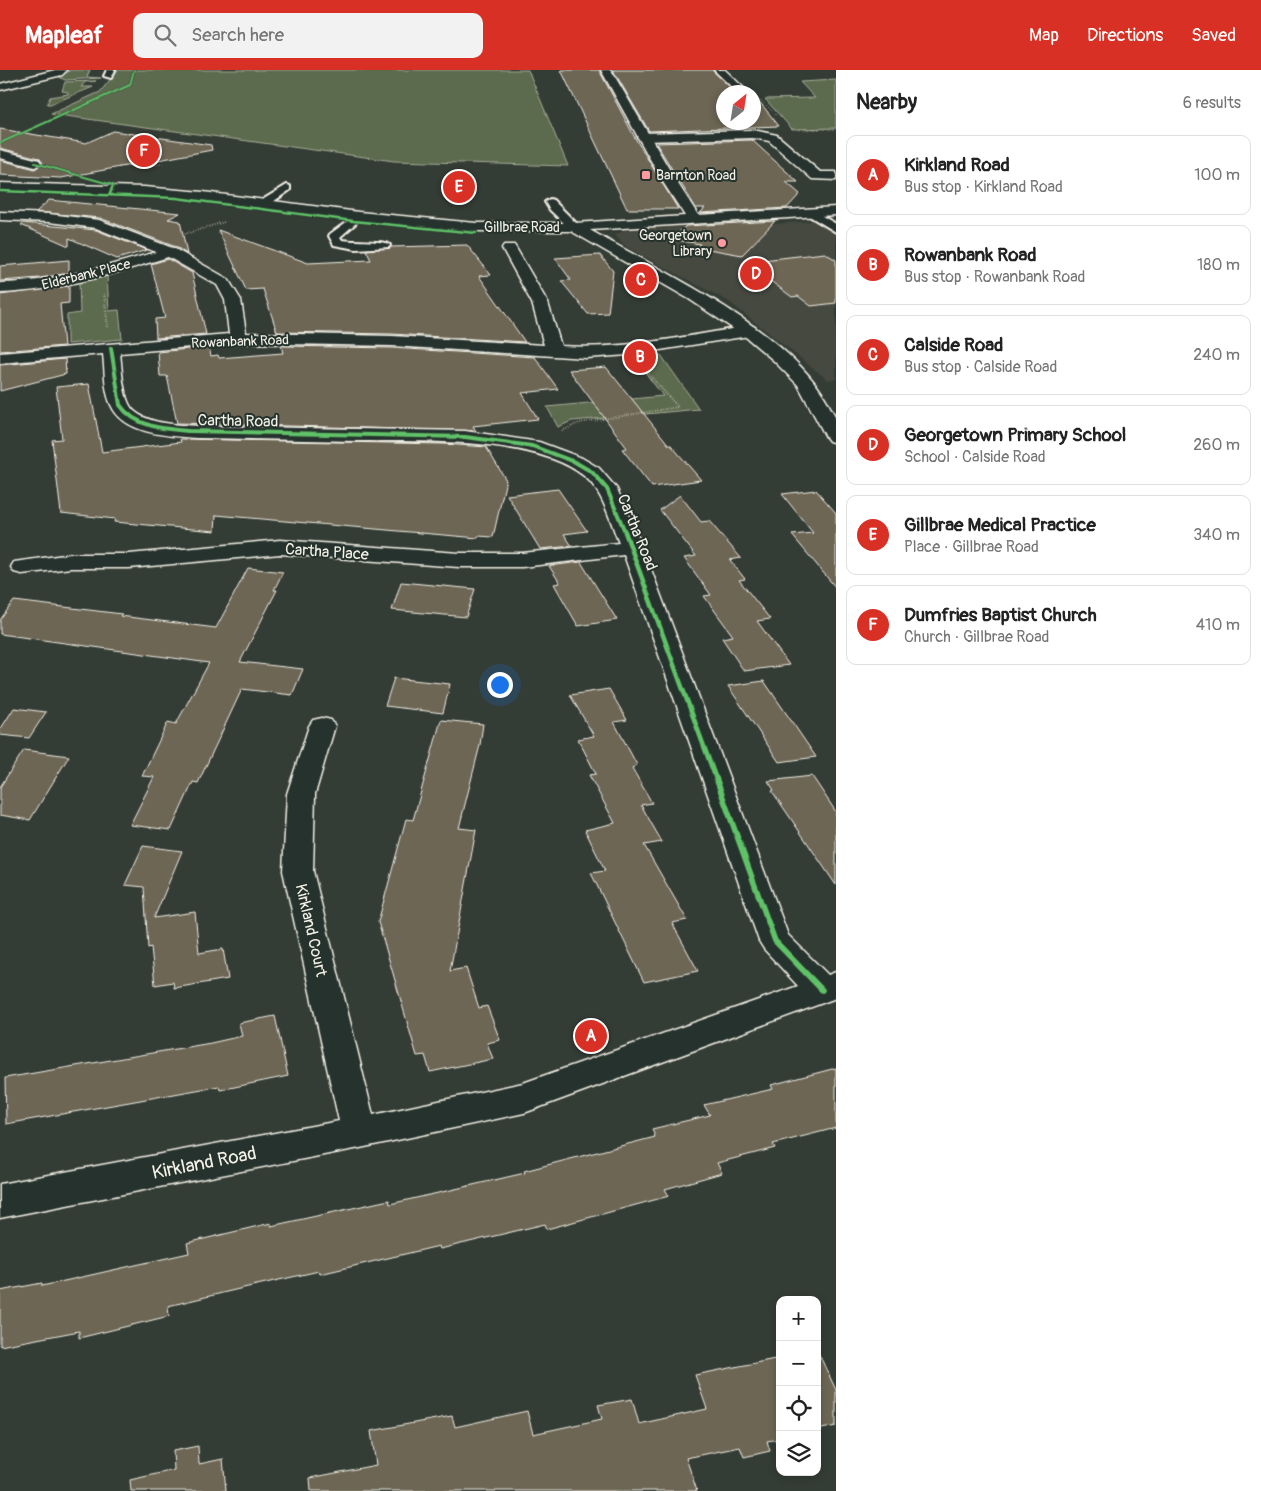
<!DOCTYPE html>
<html lang="en">
<head>
<meta charset="utf-8">
<style>
  :root { --surface:#fff; --page:#f2f2f2; --text:#222; --muted:#767676; --line:#e0e0e0; --accent:#d93025 }
  body { margin:0; font-family:Pangolin,sans-serif; background:var(--page); color:var(--text) }
  .controls { position:absolute; right:15px; bottom:15px; display:grid; overflow:hidden; border-radius:10px; box-shadow:0 2px 8px #0003 }
  .controls button { width:45px; height:45px; display:grid; place-items:center; padding:0; border:0; border-bottom:1px solid var(--line); background:var(--surface); color:var(--text); font:25px sans-serif }
  .compass { position:absolute; left:716px; top:15px; width:45px; height:45px; border-radius:50%; background:var(--surface); box-shadow:0 2px 8px #0003; rotate:30deg }
  .you { position:absolute; left:499px; top:614px; width:18px; height:18px; margin:-12px; border:4px solid #fff; border-radius:50%; background:#1a73e8; box-shadow:0 0 0 8px #1a73e833 }
  .badge { display:grid; place-items:center; width:32px; height:32px; border-radius:50%; background:var(--accent); color:#fff; font-size:16px; font-weight:700 }
  .pin { position:absolute; translate:-50% -50%; border:2px solid #fff; box-shadow:0 1px 5px #0006 }
  .list { margin:0; padding:0; list-style:none }
  h2 { display:flex; justify-content:space-between; align-items:center; height:65px; margin:0; padding:0 20px; font-size:21px }
  h2 small { font-size:16px; font-weight:400; color:var(--muted) }
  .list li { display:grid; grid-template-columns:32px 1fr auto; gap:15px; align-items:center; box-sizing:border-box; height:80px; margin:0 10px 10px; padding:0 10px; border:1px solid var(--line); border-radius:10px }
  .list b { display:block; font-size:19px; white-space:nowrap }
  .list p { margin:0; font-size:16px; white-space:nowrap; color:var(--muted) }
  .list em { font-size:16px; font-style:normal; color:var(--muted) }
  .icon { flex:none; width:28px; height:28px; fill:none; stroke:currentColor; stroke-width:2; stroke-linecap:round; stroke-linejoin:round }
  .map { position:relative; flex:none; width:836px; height:1421px; overflow:hidden }
  header { display:flex; align-items:center; gap:30px; box-sizing:border-box; height:70px; padding:0 25px; background:var(--accent); color:#fff }
  header strong { font-size:24px }
  nav { display:flex; gap:28px; margin-inline-start:auto; font-size:18px }
  .search { width:350px; height:45px; background:var(--page); display:flex; align-items:center; gap:12px; box-sizing:border-box; padding:0 18px; border-radius:10px; color:var(--muted); font-size:19px }
  main { display:flex }
  aside { flex:1; background:var(--surface) }
  .map>svg:first-child { display:block }
  .built { fill:#45493f }
  .green { fill:#5c6b4d; stroke:#a8ae9a }
  .building { fill:#6d6655; stroke:#f4f1e8 }
  .lines { fill:none; stroke-linecap:round; stroke-linejoin:round }
  .service-casing { stroke:#f4f1e8; stroke-width:4 }
  .minor-casing { stroke:#f4f1e8; stroke-width:3 }
  .tertiary-casing { stroke:#f4f1e8; stroke-width:3 }
  .path-far1 { stroke:#f4f1e8; stroke-width:1; stroke-dasharray:0.5 2; stroke-linecap:butt }
  .path { stroke:#f4f1e8; stroke-width:2; stroke-dasharray:0.5 2; stroke-linecap:butt }
  .service { fill:#26332d; fill-rule:evenodd }
  .minor { fill:#26332d; fill-rule:evenodd }
  .tertiary { fill:#26332d; fill-rule:evenodd }
  .cycleway-far4-casing { stroke:#26332d; stroke-width:3 }
  .cycleway-far3-casing { stroke:#26332d; stroke-width:4.5 }
  .cycleway-far2-casing { stroke:#26332d; stroke-width:5.5 }
  .cycleway-far1-casing { stroke:#26332d; stroke-width:7 }
  .cycleway-casing { stroke:#26332d; stroke-width:9 }
  .cycleway-far4 { stroke:#61c268; stroke-width:2 }
  .cycleway-far3 { stroke:#61c268; stroke-width:2.5 }
  .cycleway-far2 { stroke:#61c268; stroke-width:4 }
  .cycleway-far1 { stroke:#61c268; stroke-width:4.5 }
  .cycleway { stroke:#61c268; stroke-width:5.5 }
  .poi-dot { fill:#ff9aa2; stroke:#26332d; stroke-width:2 }
  .labels { text-anchor:middle; stroke-width:4; stroke-linejoin:round; paint-order:stroke }
  .far-poi-label { font-size:14px; fill:#f4f1e8; stroke:#26332d; text-anchor:start }
  .far-street-label { font-size:14px; fill:#f4f1e8; stroke:#26332d }
  .street-label { font-size:16px; fill:#f4f1e8; stroke:#26332d }
  .near-street-label { font-size:19px; fill:#f4f1e8; stroke:#26332d }
</style>
</head>
<body>
<header>
<strong>Mapleaf</strong>
<div class="search"><svg class="icon" aria-label="search" viewBox="0 0 24 24"><circle cx="10" cy="10" r="6"/><path d="M15 15l6 6"/></svg>Search here</div>
<nav><a>Map</a><a>Directions</a><a>Saved</a></nav>
</header>
<main>
<div class="map">
<svg width="836" height="1421" viewBox="0 0 836 1421">
  <rect width="100%" height="100%" fill="#343d35"/>
  <filter id="ink" filterUnits="userSpaceOnUse"><feTurbulence type="fractalNoise" baseFrequency=".02" numOctaves="2"/><feDisplacementMap in="SourceGraphic" scale="10" xChannelSelector="R" yChannelSelector="G"/><feConvolveMatrix kernelMatrix="1 2 1 2 8 2 1 2 1" color-interpolation-filters="sRGB"/></filter>
  <g filter="url(#ink)">
    <path class="built" d="M 836,149 L 836,309 L 828,310 L 728,231 L 626,177 L 615,165 L 624,160 L 704,154 L 710,158 L 775,154 Z"/>
    <path class="green" d="M 71,0 L 90,0 L 87,7 L 101,8 L 65,10 L 59,7 Z
      M 118,0 L 528,0 L 568,96 L 394,91 L 51,44 L 100,22 Z
      M 836,10 L 836,58 L 792,59 L 765,29 L 815,28 L 800,12 Z
      M 96,11 L 85,12 L 81,17 L 93,17 L 51,34 L 47,34 L 50,27 L 68,24 L 68,22 L 62,21 L 65,12 Z
      M 107,206 L 109,241 L 119,240 L 122,269 L 67,274 L 67,245 L 80,243 L 79,212 Z
      M 661,285 L 699,339 L 572,351 L 558,357 L 547,337 L 663,326 L 635,289 Z"/>
    <path class="building" d="M 561,0 L 599,0 L 635,68 L 678,139 L 627,139 Z
      M 613,0 L 712,0 L 735,22 L 724,22 L 724,52 L 754,52 L 754,25 L 779,56 L 649,61 Z
      M 0,59 L 86,73 L 113,61 L 211,75 L 212,80 L 61,108 L 0,105 L 0,90 L 35,99 L 43,93 L 39,88 L 0,78 Z
      M 752,70 L 798,112 L 786,112 L 800,124 L 787,138 L 700,143 L 705,138 L 696,138 L 656,73 Z
      M 49,130 L 180,143 L 168,149 L 180,151 L 187,184 L 176,177 L 100,148 L 36,142 Z
      M 775,151 L 742,185 L 697,177 L 700,174 L 671,169 L 686,156 Z
      M 23,153 L 96,160 L 147,180 L 117,189 L 69,168 L 69,176 L 21,155 Z
      M 218,160 L 308,193 L 371,190 L 366,180 L 391,177 L 467,175 L 491,205 L 479,206 L 525,272 L 392,264 L 277,262 L 263,219 L 246,220 Z
      M 825,183 L 836,190 L 836,233 L 811,236 L 798,226 L 792,227 L 745,192 Z
      M 600,185 L 613,201 L 608,243 L 588,244 L 561,211 L 571,210 L 555,188 Z
      M 168,189 L 192,203 L 206,264 L 156,268 L 155,249 L 165,248 L 151,194 Z
      M 69,190 L 69,203 L 40,208 L 0,211 L 0,196 Z
      M 69,216 L 69,233 L 60,234 L 64,276 L 0,281 L 0,225 Z
      M 281,276 L 392,278 L 535,287 L 558,319 L 522,323 L 538,349 L 473,356 L 476,361 L 177,353 L 167,306 L 160,306 L 158,282 L 209,277 L 211,286 L 218,285 L 219,288 L 283,283 Z
      M 65,289 L 66,304 L 0,321 L 0,295 Z
      M 606,297 L 669,375 L 671,375 L 701,410 L 652,417 L 622,379 L 627,378 L 569,300 Z
      M 89,314 L 102,382 L 181,372 L 180,369 L 443,374 L 486,377 L 506,410 L 493,467 L 478,466 L 478,468 L 216,445 L 215,461 L 114,452 L 115,449 L 61,443 L 52,370 L 62,369 L 56,317 Z
      M 558,419 L 587,461 L 564,464 L 572,476 L 540,479 L 507,425 Z
      M 816,420 L 836,443 L 836,518 L 792,465 L 813,463 L 782,424 Z
      M 680,425 L 701,452 L 709,451 L 741,488 L 730,490 L 745,509 L 739,510 L 770,549 L 757,551 L 789,595 L 744,601 L 722,568 L 733,566 L 704,526 L 711,525 L 684,488 L 696,486 L 660,440 Z
      M 581,492 L 617,550 L 578,556 L 554,514 L 560,513 L 549,496 Z
      M 248,498 L 283,502 L 274,520 L 277,520 L 240,592 L 303,599 L 292,625 L 242,619 L 198,713 L 193,712 L 171,760 L 130,755 L 154,707 L 142,706 L 168,652 L 176,654 L 209,593 L 0,564 L 0,550 L 14,531 L 122,544 L 120,546 L 216,558 Z
      M 401,512 L 475,519 L 466,547 L 392,540 Z
      M 394,608 L 450,614 L 443,643 L 385,636 Z
      M 764,611 L 816,687 L 779,692 L 728,616 Z
      M 609,619 L 627,650 L 614,652 L 637,695 L 632,698 L 652,733 L 641,735 L 662,772 L 644,775 L 687,850 L 672,853 L 698,901 L 644,912 L 591,803 L 605,801 L 585,760 L 615,753 L 589,705 L 596,704 L 578,669 L 594,666 L 570,625 Z
      M 14,638 L 46,642 L 29,668 L 0,665 L 0,660 Z
      M 441,650 L 483,654 L 480,675 L 459,758 L 476,760 L 450,901 L 466,898 L 479,938 L 487,936 L 500,970 L 487,973 L 493,989 L 430,1002 L 425,985 L 417,986 L 378,852 L 406,749 L 413,750 Z
      M 24,680 L 69,686 L 30,750 L 0,745 L 0,717 Z
      M 812,706 L 836,742 L 836,815 L 772,721 L 774,720 L 768,711 Z
      M 143,776 L 182,781 L 154,848 L 195,842 L 199,883 L 223,879 L 228,909 L 174,918 L 173,912 L 155,915 L 151,877 L 148,878 L 144,817 L 125,815 Z
      M 275,946 L 288,1006 L 220,1020 L 219,1016 L 6,1054 L 5,1008 L 211,973 L 242,966 L 239,953 Z
      M 836,998 L 836,1058 L 773,1074 L 775,1078 L 717,1093 L 722,1103 L 665,1119 L 669,1126 L 547,1159 L 545,1154 L 440,1179 L 439,1176 L 320,1204 L 319,1201 L 239,1219 L 168,1236 L 169,1246 L 79,1268 L 79,1261 L 0,1276 L 0,1221 L 42,1213 L 42,1216 L 189,1183 L 187,1173 L 271,1153 L 271,1156 L 389,1130 L 390,1134 L 525,1103 L 524,1101 L 655,1067 L 652,1059 L 710,1045 L 704,1035 L 773,1019 L 771,1015 Z
      M 817,1280 L 836,1320 L 836,1356 L 817,1360 Z
      M 780,1288 L 780,1369 L 767,1371 L 770,1381 L 744,1387 L 740,1377 L 686,1388 L 697,1421 L 311,1421 L 310,1408 L 376,1395 L 371,1361 L 452,1346 L 455,1357 L 527,1341 L 533,1364 L 602,1349 L 598,1335 L 632,1329 L 639,1354 L 707,1339 L 695,1305 Z
      M 198,1376 L 199,1394 L 223,1389 L 226,1421 L 131,1421 L 130,1410 L 174,1400 L 173,1381 Z"/>
    <g class="lines">
      <defs>
        <path id="service" d="M 107,0 L 115,0 L 111,8 L 104,6 Z
          M 287,115 L 290,116 L 290,120 L 267,136 L 259,136 L 259,132 Z
          M 550,129 L 553,130 L 578,155 L 579,157 L 578,159 L 570,159 L 550,140 L 545,132 Z
          M 810,139 L 836,154 L 836,162 L 806,144 L 805,142 Z
          M 359,143 L 364,146 L 340,167 L 342,170 C 353,172 385,170 390,175 L 389,177 L 356,179 L 334,175 L 329,166 L 330,164 Z"/>
        <path id="minor" d="M 55,0 L 67,0 L 62,5 L 0,20 L 0,14 Z
          M 714,0 L 725,0 L 748,22 L 737,22 Z
          M 753,60 L 777,65 L 820,102 L 836,102 L 836,110 L 812,109 L 769,71 L 753,68 L 643,71 L 637,67 L 643,63 Z
          M 0,80 L 39,90 L 41,93 L 35,97 L 0,88 Z
          M 0,142 L 49,144 L 99,150 L 175,179 L 228,209 L 241,230 L 246,263 L 392,266 L 544,275 L 532,233 L 502,178 L 504,175 L 514,175 L 516,178 L 548,233 L 561,276 C 624,280 687,266 749,256 L 755,257 L 757,261 L 755,265 L 749,266 L 628,285 L 586,288 L 392,276 L 238,273 L 120,283 C 122,299 122,319 129,334 C 138,354 179,355 198,356 L 465,361 L 539,372 L 582,388 L 599,398 L 617,419 L 643,478 L 788,865 L 828,905 L 836,902 L 836,928 L 524,1043 L 360,1078 L 0,1148 L 0,1114 L 339,1051 L 283,801 L 287,724 L 309,656 L 313,650 L 322,648 L 331,650 L 335,656 L 315,724 L 313,801 L 373,1045 L 523,1013 L 798,916 L 764,879 L 759,871 L 624,485 L 522,497 L 459,497 L 280,484 L 129,498 L 71,498 L 22,504 L 14,502 L 11,497 L 14,492 L 71,484 L 129,484 L 280,470 L 459,483 L 522,483 L 619,473 C 610,451 603,421 584,406 C 534,366 420,372 358,371 C 305,370 251,369 198,368 C 170,366 124,365 111,335 C 104,320 105,300 103,284 L 0,293 L 0,283 L 229,264 L 225,230 L 217,215 L 168,187 C 113,204 58,221 0,223 L 0,213 C 54,212 104,197 156,182 L 96,158 L 49,152 L 0,150 Z"/>
        <path id="tertiary" d="M 601,0 L 611,0 L 675,109 L 698,145 L 836,137 L 836,145 L 590,160 C 662,202 788,259 828,333 C 830,338 835,344 836,350 C 836,357 836,366 836,373 L 829,371 L 826,367 L 798,315 L 773,290 L 747,268 L 689,229 L 571,161 L 476,161 L 359,150 L 203,130 L 144,125 L 0,121 L 0,113 L 144,117 L 203,122 L 359,142 L 476,153 L 574,153 L 685,146 L 661,109 Z"/>
      </defs>
      <use href="#service" class="service-casing"/>
      <use href="#minor" class="minor-casing"/>
      <use href="#tertiary" class="tertiary-casing"/>
      <path class="path-far1" d="M 761,30 L 776,45
        M 798,60 L 836,59
        M 118,97 L 165,94"/>
      <path class="path" d="M 185,164 L 224,152
        M 104,224 L 108,258
        M 562,361 L 579,353 L 678,337 L 645,300"/>
      <use href="#service" class="service"/>
      <use href="#minor" class="minor"/>
      <use href="#tertiary" class="tertiary"/>
      <defs>
        <path id="cycleway-far4" d="M 0,73 L 130,15 L 134,0
          M 35,93 L 113,115 L 112,119"/>
        <path id="cycleway-far3" d="M 0,121 L 176,128 L 353,151 L 476,163
          M 110,124 L 112,118"/>
        <path id="cycleway-far2" d="M 111,278 L 120,335 C 135,357 164,359 189,361 L 465,367 L 532,376 L 575,392 L 592,402 L 607,419 L 626,464"/>
        <path id="cycleway-far1" d="M 625,462 L 716,709"/>
        <path id="cycleway" d="M 716,708 L 775,871 L 822,920"/>
      </defs>
      <use href="#cycleway-far4" class="cycleway-far4-casing"/>
      <use href="#cycleway-far3" class="cycleway-far3-casing"/>
      <use href="#cycleway-far2" class="cycleway-far2-casing"/>
      <use href="#cycleway-far1" class="cycleway-far1-casing"/>
      <use href="#cycleway" class="cycleway-casing"/>
      <use href="#cycleway-far4" class="cycleway-far4"/>
      <use href="#cycleway-far3" class="cycleway-far3"/>
      <use href="#cycleway-far2" class="cycleway-far2"/>
      <use href="#cycleway-far1" class="cycleway-far1"/>
      <use href="#cycleway" class="cycleway"/>
    </g>
  </g>
  <g class="poi-dot">
    <rect x="641" y="100" width="10" height="10" rx="2.5"/>
    <circle cx="722" cy="173" r="5"/>
  </g>
  <g class="labels">
    <g class="far-poi-label">
      <text x="656" y="110">Barnton Road</text>
      <text x="712" y="170" text-anchor="end">Georgetown<tspan x="712" dy="16">Library</tspan></text>
    </g>
    <g class="far-street-label">
      <text x="522" y="162">Gillbrae Road</text>
      <text transform="translate(86 204) rotate(-14)" y="5">Elderbank Place</text>
      <text transform="translate(240 271) rotate(-2)" y="5">Rowanbank Road</text>
    </g>
    <g class="street-label">
      <text transform="translate(238 350) rotate(1)" y="6">Cartha Road</text>
      <text transform="translate(638 462) rotate(68)" y="6">Cartha Road</text>
      <text transform="translate(327 481) rotate(4)" y="6">Cartha Place</text>
      <text transform="translate(312 860) rotate(77)" y="6">Kirkland Court</text>
    </g>
    <g class="near-street-label">
      <text transform="translate(204 1092) rotate(-11)" y="7">Kirkland Road</text>
    </g>
  </g>
</svg>
<div class="controls">
<button>+</button>
<button>−</button>
<button><svg class="icon" aria-label="locate" viewBox="0 0 24 24"><circle cx="12" cy="12" r="6"/><path d="M12 2v4M12 18v4M2 12h4M18 12h4"/></svg></button>
<button><svg class="icon" aria-label="layers" viewBox="0 0 24 24"><path d="M12 4l9 5-9 5-9-5zM3 14l9 5 9-5"/></svg></button>
</div>
<svg class="compass" viewBox="-18 -18 36 36"><path d="M0-13l5 13h-10z" fill="#e53935"/><path d="M0 13l5-13h-10z" fill="#767676"/></svg>
<div class="you"></div>
<div class="pin badge" style="left:591px;top:966px">A</div>
<div class="pin badge" style="left:640px;top:287px">B</div>
<div class="pin badge" style="left:641px;top:210px">C</div>
<div class="pin badge" style="left:756px;top:204px">D</div>
<div class="pin badge" style="left:459px;top:117px">E</div>
<div class="pin badge" style="left:144px;top:81px">F</div>
</div>
<aside>
<h2>Nearby<small>6 results</small></h2>
<ul class="list">
<li><span class="badge">A</span><div><b>Kirkland Road</b><p>Bus stop · Kirkland Road</p></div><em>100 m</em></li>
<li><span class="badge">B</span><div><b>Rowanbank Road</b><p>Bus stop · Rowanbank Road</p></div><em>180 m</em></li>
<li><span class="badge">C</span><div><b>Calside Road</b><p>Bus stop · Calside Road</p></div><em>240 m</em></li>
<li><span class="badge">D</span><div><b>Georgetown Primary School</b><p>School · Calside Road</p></div><em>260 m</em></li>
<li><span class="badge">E</span><div><b>Gillbrae Medical Practice</b><p>Place · Gillbrae Road</p></div><em>340 m</em></li>
<li><span class="badge">F</span><div><b>Dumfries Baptist Church</b><p>Church · Gillbrae Road</p></div><em>410 m</em></li>
</ul>
</aside>
</main>
</body>
</html>
